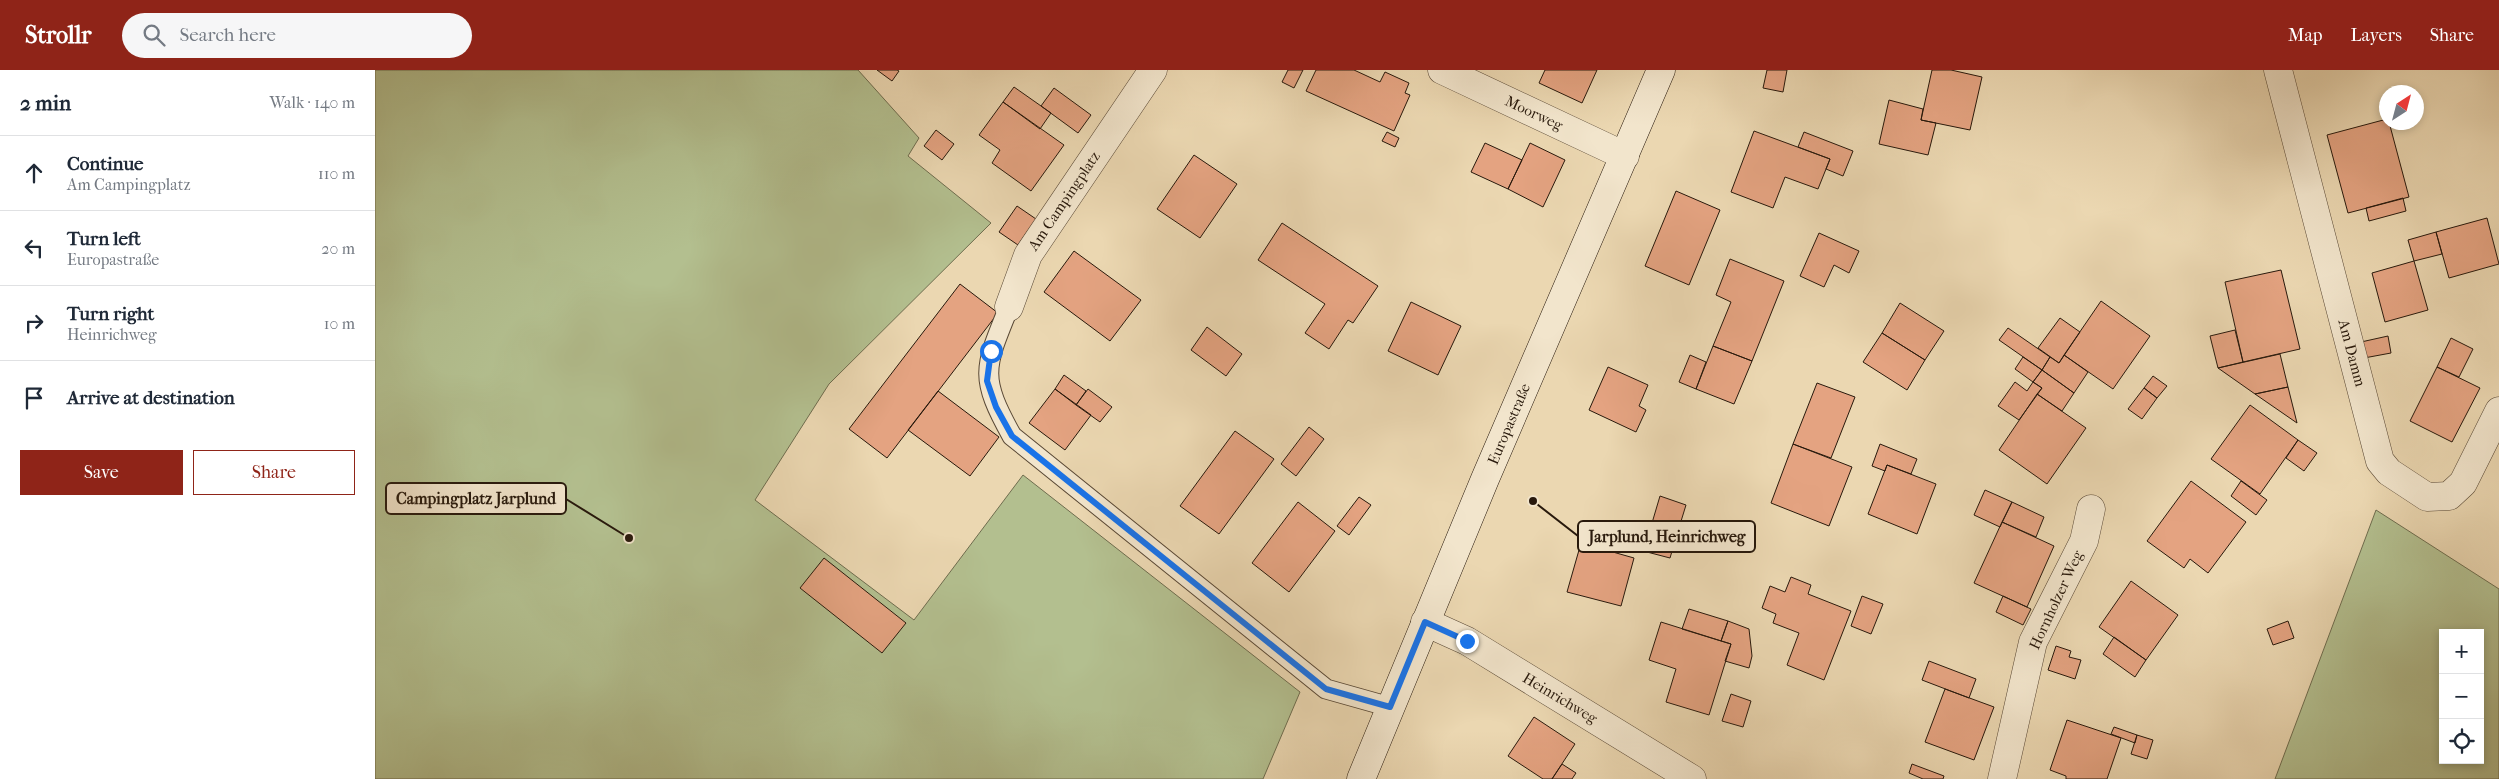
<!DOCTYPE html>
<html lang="en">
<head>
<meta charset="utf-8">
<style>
  :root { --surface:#fff; --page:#f6f6f7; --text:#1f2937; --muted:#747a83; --line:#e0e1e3; --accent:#8f2418 }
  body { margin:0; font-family:"IM FELL French Canon",serif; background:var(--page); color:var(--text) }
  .controls { position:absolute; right:15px; bottom:15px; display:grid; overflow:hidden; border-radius:0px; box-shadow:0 2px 8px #0003 }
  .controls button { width:45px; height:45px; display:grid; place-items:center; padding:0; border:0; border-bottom:1px solid var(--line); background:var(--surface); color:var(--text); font:25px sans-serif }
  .compass { position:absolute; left:2004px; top:15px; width:45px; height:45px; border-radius:50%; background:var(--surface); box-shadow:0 2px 8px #0003; rotate:36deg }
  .stop { position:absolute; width:15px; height:15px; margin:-11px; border:4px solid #1a73e8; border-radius:50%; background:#fff }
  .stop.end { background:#1a73e8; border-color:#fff; box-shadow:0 1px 5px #0008 }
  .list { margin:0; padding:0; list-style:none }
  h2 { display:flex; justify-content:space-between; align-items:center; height:65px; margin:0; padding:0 20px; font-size:21px }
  h2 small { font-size:16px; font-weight:400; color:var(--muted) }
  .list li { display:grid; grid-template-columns:32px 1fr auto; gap:15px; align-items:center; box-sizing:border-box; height:75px; padding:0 20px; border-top:1px solid var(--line) }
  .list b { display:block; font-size:19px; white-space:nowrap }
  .list p { margin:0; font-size:16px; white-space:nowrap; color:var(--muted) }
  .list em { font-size:16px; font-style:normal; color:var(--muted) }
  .actions { display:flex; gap:10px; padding:15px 20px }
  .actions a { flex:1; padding:11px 0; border:1px solid var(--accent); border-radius:0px; text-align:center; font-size:18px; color:var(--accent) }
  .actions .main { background:var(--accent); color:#fff }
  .icon { flex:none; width:28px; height:28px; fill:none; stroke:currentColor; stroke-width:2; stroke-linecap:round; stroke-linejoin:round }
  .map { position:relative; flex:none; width:2124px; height:709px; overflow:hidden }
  header { display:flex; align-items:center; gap:30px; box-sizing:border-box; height:70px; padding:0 25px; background:var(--accent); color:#fff }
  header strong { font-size:24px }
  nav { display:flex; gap:28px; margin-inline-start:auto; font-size:18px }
  .search { width:350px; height:45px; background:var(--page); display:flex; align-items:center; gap:12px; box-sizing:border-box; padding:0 18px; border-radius:28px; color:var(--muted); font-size:19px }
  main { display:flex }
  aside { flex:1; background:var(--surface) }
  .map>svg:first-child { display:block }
  .green { fill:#b3bf8f; stroke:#6e6c4e; fill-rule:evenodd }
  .building { fill:#e4a381; stroke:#28190c }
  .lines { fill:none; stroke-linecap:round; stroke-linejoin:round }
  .service-casing { stroke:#594835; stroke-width:21 }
  .minor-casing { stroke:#594835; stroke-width:29 }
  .secondary-casing { stroke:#28190c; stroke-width:29 }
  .service { stroke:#f2e5cc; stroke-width:19 }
  .minor { stroke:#f2e5cc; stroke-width:28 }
  .secondary { stroke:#f2e5cc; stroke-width:28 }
  .route { stroke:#1a73e8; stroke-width:6 }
  .labels { text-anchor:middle; stroke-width:4.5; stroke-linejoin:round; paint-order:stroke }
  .street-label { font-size:15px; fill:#28190c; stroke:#f2e5cc }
  .leader { fill:none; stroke:#28190c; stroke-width:2 }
  .callout-dot { fill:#28190c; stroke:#f2e5cc; stroke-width:2 }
  .callout { fill:#f2e5cc; stroke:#28190c; stroke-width:2 }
  .callout-label { font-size:16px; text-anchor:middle; font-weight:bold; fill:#28190c }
</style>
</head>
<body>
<header>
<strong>Strollr</strong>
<div class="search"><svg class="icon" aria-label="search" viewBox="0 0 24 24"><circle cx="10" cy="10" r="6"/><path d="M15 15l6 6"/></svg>Search here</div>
<nav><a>Map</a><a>Layers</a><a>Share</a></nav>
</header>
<main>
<aside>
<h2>2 min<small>Walk · 140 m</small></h2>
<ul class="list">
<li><svg class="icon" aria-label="ahead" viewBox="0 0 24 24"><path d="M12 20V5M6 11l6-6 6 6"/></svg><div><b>Continue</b><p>Am Campingplatz</p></div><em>110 m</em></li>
<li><svg class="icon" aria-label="left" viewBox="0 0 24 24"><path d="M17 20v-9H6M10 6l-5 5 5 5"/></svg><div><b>Turn left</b><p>Europastraße</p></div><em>20 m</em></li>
<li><svg class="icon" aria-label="right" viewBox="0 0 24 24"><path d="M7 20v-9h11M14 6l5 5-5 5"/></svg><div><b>Turn right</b><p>Heinrichweg</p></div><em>10 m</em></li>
<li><svg class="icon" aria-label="arrive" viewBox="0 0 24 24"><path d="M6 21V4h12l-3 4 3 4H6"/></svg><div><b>Arrive at destination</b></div></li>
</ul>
<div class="actions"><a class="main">Save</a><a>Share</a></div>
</aside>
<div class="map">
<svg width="2124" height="709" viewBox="0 0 2124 709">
  <rect width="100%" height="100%" fill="#ebd7b1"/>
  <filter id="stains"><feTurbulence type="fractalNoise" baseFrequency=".004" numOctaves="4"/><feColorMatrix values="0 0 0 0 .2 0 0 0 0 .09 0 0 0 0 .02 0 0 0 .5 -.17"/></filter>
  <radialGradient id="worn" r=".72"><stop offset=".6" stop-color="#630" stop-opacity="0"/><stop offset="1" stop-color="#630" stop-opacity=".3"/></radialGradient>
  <path class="green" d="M 0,0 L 483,0 L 544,68 L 533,86 L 616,153 L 454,314 L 380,430 L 539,550 L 648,405 L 925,622 L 888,709 L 0,709 Z
    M 2001,440 L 2124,519 L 2124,709 L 1900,709 ZM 2068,563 L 2105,563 L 2105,690 L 2068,690 Z"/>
  <path class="building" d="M 502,0 L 522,0 L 524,1 L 517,11 Z
    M 913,0 L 928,0 L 919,18 L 907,12 Z
    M 941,0 L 979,0 L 1005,12 L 1010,2 L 1034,13 L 1030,23 L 1035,25 L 1019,61 L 931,21 Z
    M 1170,0 L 1222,0 L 1207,33 L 1164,13 Z
    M 1392,0 L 1412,0 L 1408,22 L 1388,18 Z
    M 1557,0 L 1576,0 L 1607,7 L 1595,60 L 1546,50 Z
    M 639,17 L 676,43 L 665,59 L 628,32 Z
    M 679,18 L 716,45 L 703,63 L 666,36 Z
    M 1514,30 L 1548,39 L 1546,50 L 1561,53 L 1553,85 L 1504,74 Z
    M 628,32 L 689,75 L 656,121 L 617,93 L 625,80 L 604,65 Z
    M 2012,49 L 2012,52 L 2014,52 L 2034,127 L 1973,143 L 1952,65 Z
    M 561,60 L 579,74 L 567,90 L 549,76 Z
    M 1379,61 L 1455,89 L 1443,119 L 1410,107 L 1398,138 L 1356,122 Z
    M 1012,62 L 1024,68 L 1020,77 L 1007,71 Z
    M 1429,62 L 1478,81 L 1468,106 L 1451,99 L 1455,89 L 1423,77 Z
    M 1110,73 L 1147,90 L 1133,119 L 1096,102 Z
    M 1155,73 L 1190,90 L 1168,137 L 1133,119 Z
    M 819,85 L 862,114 L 825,168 L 782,139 Z
    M 1301,121 L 1345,140 L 1314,215 L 1270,196 Z
    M 2028,128 L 2031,141 L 1994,151 L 1991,138 Z
    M 642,136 L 661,149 L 643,175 L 624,162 Z
    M 2112,148 L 2124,194 L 2074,208 L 2061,162 Z
    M 907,153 L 1003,216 L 978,253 L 973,250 L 954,279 L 930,263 L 950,234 L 883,190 Z
    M 2061,162 L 2067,184 L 2039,191 L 2033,170 Z
    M 1444,163 L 1484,181 L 1474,203 L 1459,195 L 1449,217 L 1425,206 Z
    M 699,181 L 766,230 L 735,271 L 669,222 Z
    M 1355,189 L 1409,211 L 1377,291 L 1338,276 L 1356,232 L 1341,225 Z
    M 2039,191 L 2053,240 L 2010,252 L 1997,203 Z
    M 1906,200 L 1925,279 L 1868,292 L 1850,212 Z
    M 585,214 L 623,243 L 512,388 L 474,359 Z
    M 1726,231 L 1775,266 L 1738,319 L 1689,285 Z
    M 1036,232 L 1086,256 L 1063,305 L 1013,281 Z
    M 1525,233 L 1569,261 L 1550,290 L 1507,263 Z
    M 1685,248 L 1705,262 L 1684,293 L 1663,278 Z
    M 832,257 L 867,284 L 851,306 L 816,280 Z
    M 1633,258 L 1675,287 L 1667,300 L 1624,270 Z
    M 1860,260 L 1868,292 L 1843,298 L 1835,266 Z
    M 1507,263 L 1550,290 L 1532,320 L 1488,292 Z
    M 2013,266 L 2016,283 L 1989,288 L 1986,272 Z
    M 2076,268 L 2098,279 L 2084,307 L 2062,297 Z
    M 1338,276 L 1377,291 L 1359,334 L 1321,319 Z
    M 1905,284 L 1913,317 L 1880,324 L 1843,298 Z
    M 1315,285 L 1331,292 L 1321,319 L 1304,312 Z
    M 1689,285 L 1713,302 L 1699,323 L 1667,300 L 1675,287 L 1684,293 Z
    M 1648,287 L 1667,300 L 1658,312 L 1640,299 Z
    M 1233,297 L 1273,315 L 1264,336 L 1271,340 L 1261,362 L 1214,340 Z
    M 2062,297 L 2105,318 L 2077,372 L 2035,351 Z
    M 1667,300 L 1699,323 L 1687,341 L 1662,324 L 1667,318 L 1658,312 Z
    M 689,305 L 711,321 L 701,335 L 680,319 Z
    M 1778,306 L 1792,316 L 1782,328 L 1769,318 Z
    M 1640,312 L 1652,321 L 1658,312 L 1667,318 L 1644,350 L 1623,336 Z
    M 1442,313 L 1480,327 L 1456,388 L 1418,374 Z
    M 1913,317 L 1922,353 L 1880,324 Z
    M 1769,318 L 1782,328 L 1767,349 L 1753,339 Z
    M 680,319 L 716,345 L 690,380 L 654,353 Z
    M 713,319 L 737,337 L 725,352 L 701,335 Z
    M 563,321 L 624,367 L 595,406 L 533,360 Z
    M 1662,324 L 1711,358 L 1672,414 L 1624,380 Z
    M 1875,335 L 1923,370 L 1885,424 L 1836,389 Z
    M 934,357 L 949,369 L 921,406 L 906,394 Z
    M 860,361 L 899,389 L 844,464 L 805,436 Z
    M 1923,370 L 1942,383 L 1929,401 L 1911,388 Z
    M 1418,374 L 1477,397 L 1454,456 L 1396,433 Z
    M 1505,374 L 1542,389 L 1536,404 L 1512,395 L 1510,401 L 1497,396 Z
    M 1512,395 L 1561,414 L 1542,464 L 1493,444 Z
    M 1816,411 L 1871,452 L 1833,503 L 1815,489 L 1809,498 L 1772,471 Z
    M 1866,411 L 1892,430 L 1881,445 L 1856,426 Z
    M 1610,420 L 1637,432 L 1625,457 L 1599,445 Z
    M 1285,426 L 1311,435 L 1303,461 L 1277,453 Z
    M 984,427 L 996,435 L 974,465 L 962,456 Z
    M 923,432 L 960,461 L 914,522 L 877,493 Z
    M 1637,432 L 1669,447 L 1661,467 L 1627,452 Z
    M 1627,452 L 1679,476 L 1652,537 L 1599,513 Z
    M 1281,454 L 1303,461 L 1295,488 L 1272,482 Z
    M 1206,473 L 1259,488 L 1246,536 L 1192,522 Z
    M 449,488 L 531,553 L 507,583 L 425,518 Z
    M 1416,507 L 1436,515 L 1433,524 L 1476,541 L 1449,610 L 1412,595 L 1424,563 L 1398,553 L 1401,544 L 1387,538 L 1395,516 L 1410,522 Z
    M 1756,511 L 1803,545 L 1771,590 L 1724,557 Z
    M 1487,526 L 1508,534 L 1496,564 L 1476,556 Z
    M 1628,526 L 1656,539 L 1648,555 L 1621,542 Z
    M 1314,539 L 1353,551 L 1346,571 L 1307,559 Z
    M 1353,551 L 1374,559 L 1377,586 L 1374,598 L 1350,591 L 1356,574 L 1346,571 Z
    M 1913,551 L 1919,568 L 1898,575 L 1892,559 Z
    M 1286,552 L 1356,574 L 1334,645 L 1291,632 L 1301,599 L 1274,590 Z
    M 1739,567 L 1771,590 L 1760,607 L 1728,584 Z
    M 1681,576 L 1696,581 L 1694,587 L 1706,590 L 1700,609 L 1673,600 Z
    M 1554,591 L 1601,609 L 1594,628 L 1547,610 Z
    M 1570,619 L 1619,637 L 1599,690 L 1550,672 Z
    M 1356,624 L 1376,631 L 1368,657 L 1347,651 Z
    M 1159,647 L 1200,674 L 1177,709 L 1168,709 L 1133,686 Z
    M 1692,650 L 1746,668 L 1732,709 L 1691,709 L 1691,706 L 1675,700 Z
    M 1739,657 L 1762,665 L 1760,673 L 1736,664 Z
    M 1762,665 L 1778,670 L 1772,689 L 1756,684 Z
    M 1187,694 L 1201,703 L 1197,709 L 1177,709 Z
    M 1537,694 L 1569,706 L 1568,709 L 1548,709 L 1534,703 Z"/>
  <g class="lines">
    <defs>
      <path id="service" d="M 634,237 C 609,298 604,307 637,366 L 951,619 L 1015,637"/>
      <path id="minor" d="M 1067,0 L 1250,86
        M 1903,0 L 2005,391 L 2014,402 L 2052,427 L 2074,426 L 2088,413 L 2124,341
        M 634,237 L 653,185 L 778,0
        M 1050,552 L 1092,571 L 1317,709
        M 1627,709 L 1658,572 L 1709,471 L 1716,439"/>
      <path id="secondary" d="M 986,709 L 1110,409 L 1286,0"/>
    </defs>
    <use href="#service" class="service-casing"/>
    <use href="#minor" class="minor-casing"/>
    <use href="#secondary" class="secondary-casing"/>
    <use href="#service" class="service"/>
    <use href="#minor" class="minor"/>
    <use href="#secondary" class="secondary"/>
  </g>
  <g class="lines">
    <path class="route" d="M 616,281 L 612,311 L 621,337 L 637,366 L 951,619 L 1015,637 L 1050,552 L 1092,571"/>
  </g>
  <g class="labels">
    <g class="street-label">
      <text transform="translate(1159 43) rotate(25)" y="5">Moorweg</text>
      <text transform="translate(689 131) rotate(-56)" y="5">Am Campingplatz</text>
      <text transform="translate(1977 283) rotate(75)" y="5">Am Damm</text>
      <text transform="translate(1134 354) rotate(-67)" y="5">Europastraße</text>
      <text transform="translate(1681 530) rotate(-65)" y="5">Hornholzer Weg</text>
      <text transform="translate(1185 628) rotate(31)" y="5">Heinrichweg</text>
    </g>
  </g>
  <path class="leader" d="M254 468L191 429M1158 431L1203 466"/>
  <g class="callout-dot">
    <circle cx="254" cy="468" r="5"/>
    <circle cx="1158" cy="431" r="5"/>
  </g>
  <g class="callout">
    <rect x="11" y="413" width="180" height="31" rx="5"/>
    <rect x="1203" y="451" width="177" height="31" rx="5"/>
  </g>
  <g class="callout-label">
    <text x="101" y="434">Campingplatz Jarplund</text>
    <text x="1292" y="472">Jarplund, Heinrichweg</text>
  </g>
  <rect width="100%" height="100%" filter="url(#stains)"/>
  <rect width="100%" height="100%" fill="url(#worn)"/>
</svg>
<div class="controls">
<button>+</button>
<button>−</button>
<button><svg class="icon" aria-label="locate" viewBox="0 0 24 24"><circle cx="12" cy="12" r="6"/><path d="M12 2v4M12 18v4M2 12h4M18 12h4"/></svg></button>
</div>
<svg class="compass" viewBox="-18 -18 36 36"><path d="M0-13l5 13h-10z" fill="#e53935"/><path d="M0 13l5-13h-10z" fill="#747a83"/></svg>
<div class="stop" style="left:616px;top:281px"></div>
<div class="stop end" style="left:1092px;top:571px"></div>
</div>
</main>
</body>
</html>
